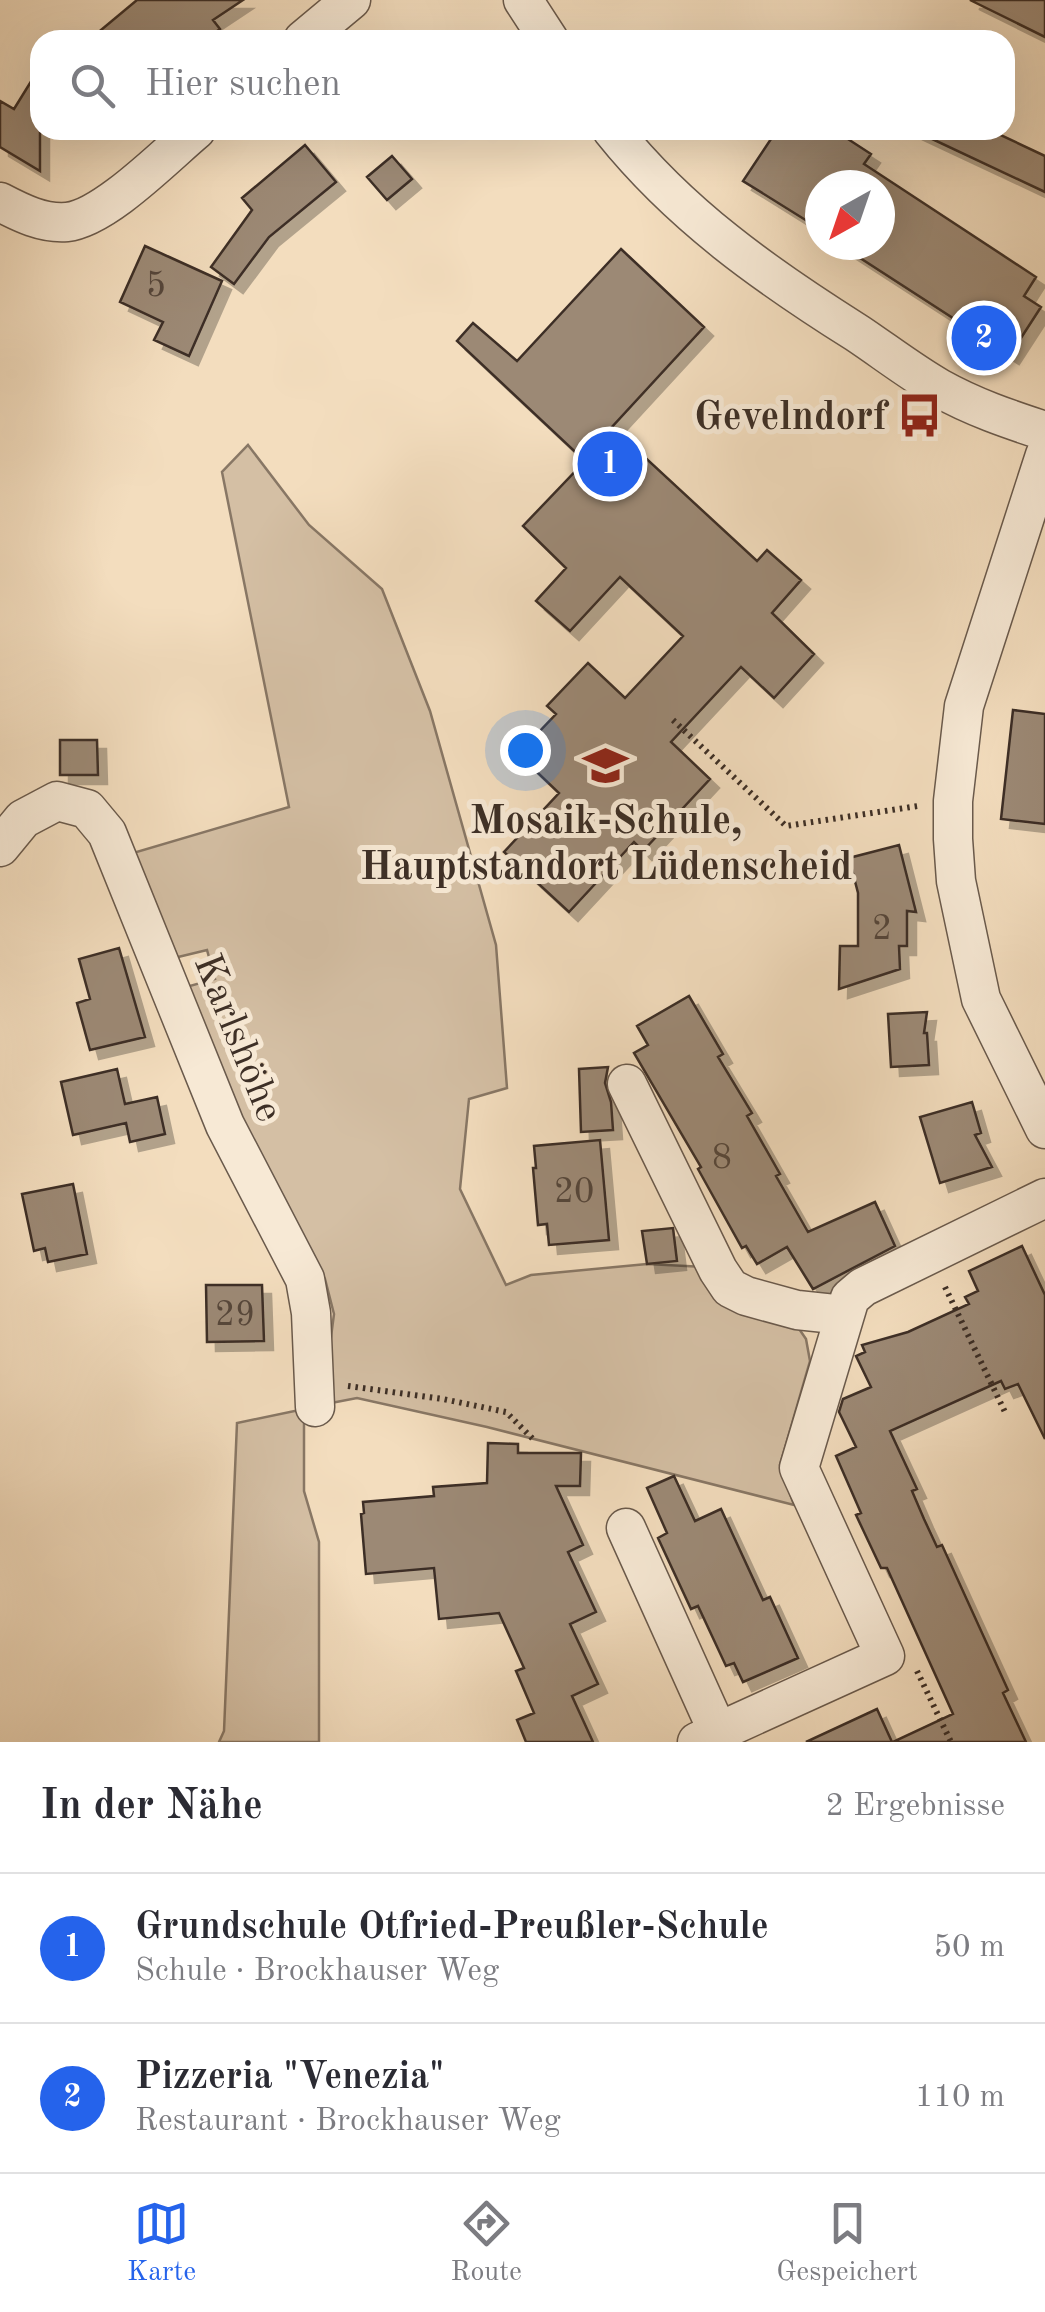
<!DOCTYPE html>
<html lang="de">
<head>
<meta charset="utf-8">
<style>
  :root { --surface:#fff; --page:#f2f2f3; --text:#2b2b33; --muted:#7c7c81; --line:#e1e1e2; --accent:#2563eb }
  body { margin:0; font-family:"Old Standard TT",serif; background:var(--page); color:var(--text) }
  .compass { position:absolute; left:805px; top:170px; width:90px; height:90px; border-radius:50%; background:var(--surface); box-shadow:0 10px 40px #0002; rotate:220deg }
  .you { position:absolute; left:525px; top:750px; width:35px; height:35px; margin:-25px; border:8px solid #fff; border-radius:50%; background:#1a73e8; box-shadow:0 0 0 15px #1a73e833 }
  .badge { display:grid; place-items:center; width:65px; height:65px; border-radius:50%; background:var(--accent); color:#fff; font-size:32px; font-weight:700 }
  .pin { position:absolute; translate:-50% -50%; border:5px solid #fff; box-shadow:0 2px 10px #0006 }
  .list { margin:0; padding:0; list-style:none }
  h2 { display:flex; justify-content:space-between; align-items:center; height:130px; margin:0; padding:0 40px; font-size:42px }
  h2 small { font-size:32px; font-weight:400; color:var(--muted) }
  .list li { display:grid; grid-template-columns:65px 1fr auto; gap:30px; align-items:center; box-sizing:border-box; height:150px; padding:0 40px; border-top:2px solid var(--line) }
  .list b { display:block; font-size:38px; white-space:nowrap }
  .list p { margin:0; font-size:32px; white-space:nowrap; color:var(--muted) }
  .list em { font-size:32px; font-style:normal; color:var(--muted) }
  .icon { flex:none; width:55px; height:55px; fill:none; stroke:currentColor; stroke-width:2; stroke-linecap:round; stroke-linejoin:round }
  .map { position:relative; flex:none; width:1045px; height:1742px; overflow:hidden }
  .search { position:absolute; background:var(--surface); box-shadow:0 10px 40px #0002; left:30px; right:30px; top:30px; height:110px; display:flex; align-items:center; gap:25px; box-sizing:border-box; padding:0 35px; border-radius:30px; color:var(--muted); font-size:38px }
  .sheet { height:430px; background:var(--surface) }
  nav { display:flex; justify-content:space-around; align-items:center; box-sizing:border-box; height:140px; border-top:2px solid var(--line); background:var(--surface); font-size:28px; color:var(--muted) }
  nav a { display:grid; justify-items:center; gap:5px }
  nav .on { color:var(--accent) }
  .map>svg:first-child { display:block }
  .green { fill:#d4bfa4; stroke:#887765; stroke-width:2.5 }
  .building { fill:#9c8975; stroke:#3d2f26; stroke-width:2.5; filter:url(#shadow) }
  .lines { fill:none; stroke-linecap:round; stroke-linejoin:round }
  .minor-casing { stroke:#6a5a4c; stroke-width:41 }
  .path { stroke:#3d2f26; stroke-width:6; stroke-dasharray:2.5 5; stroke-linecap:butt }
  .minor { stroke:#f7e9d5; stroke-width:38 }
  .labels { text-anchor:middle; stroke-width:10; stroke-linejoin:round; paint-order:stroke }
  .number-label { font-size:35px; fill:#55463a }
  .poi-label { font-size:40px; font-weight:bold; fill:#3d2f26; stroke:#f7e9d5; text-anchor:end }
  .street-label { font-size:40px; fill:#3d2f26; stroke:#f7e9d5 }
</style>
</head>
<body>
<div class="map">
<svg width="1045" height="1742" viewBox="0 0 1045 1742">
  <defs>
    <filter id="shadow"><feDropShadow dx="9" dy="9" stdDeviation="0" flood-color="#0004"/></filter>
  </defs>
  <rect width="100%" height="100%" fill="#f3ddbe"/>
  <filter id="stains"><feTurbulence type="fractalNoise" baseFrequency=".002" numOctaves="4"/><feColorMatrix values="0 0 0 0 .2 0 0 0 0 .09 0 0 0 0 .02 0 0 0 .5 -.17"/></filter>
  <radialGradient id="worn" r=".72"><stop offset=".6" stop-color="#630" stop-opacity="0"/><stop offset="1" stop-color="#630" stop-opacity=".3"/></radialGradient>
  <path class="green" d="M 248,445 L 309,525 L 382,589 L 430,711 L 496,945 L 507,1088 L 469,1099 L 460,1189 L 506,1285 L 531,1275 L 647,1264 L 705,1267 L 795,1323 L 806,1339 L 810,1361 L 780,1465 L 794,1505 L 487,1427 L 357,1398 L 326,1404 L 325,1382 L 334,1314 L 325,1279 L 237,1118 L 186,987 L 215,979 L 207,950 L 174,958 L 133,853 L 289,807 L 222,472 Z
    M 304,1409 L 304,1491 L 319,1542 L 319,1742 L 219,1742 L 224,1731 L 237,1423 Z"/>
  <path class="building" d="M 137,0 L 243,0 L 213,20 L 220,29 L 205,40 L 89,40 Z
    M 970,0 L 1045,0 L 1045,37 Z
    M 40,67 L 40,171 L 0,147 L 0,101 L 14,109 Z
    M 777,130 L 834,130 L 871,154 L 864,164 L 1036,277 L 1024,296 L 1041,307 L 1010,355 L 840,245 L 880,245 L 880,185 L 820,185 L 820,229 L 743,181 Z
    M 913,130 L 990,130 L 1045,156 L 1045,192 Z
    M 305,145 L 336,182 L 269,237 L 234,284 L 211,267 L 252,210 L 242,198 Z
    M 392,156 L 412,179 L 387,200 L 367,177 Z
    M 145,246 L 222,281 L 189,356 L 154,340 L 163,322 L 120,302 Z
    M 621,249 L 704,327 L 612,427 L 757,561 L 767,550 L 801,580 L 772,613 L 814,654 L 774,698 L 741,667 L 671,742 L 710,779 L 643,851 L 634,842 L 569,912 L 504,852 L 559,793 L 518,754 L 556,714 L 547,706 L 588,663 L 625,698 L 683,636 L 620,577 L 570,631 L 536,601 L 566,568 L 523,526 L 585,461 L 457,341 L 473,323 L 517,361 Z
    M 1013,710 L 1045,714 L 1045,824 L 1001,819 Z
    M 60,740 L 97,740 L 98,775 L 60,775 Z
    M 899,845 L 916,912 L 907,911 L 907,946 L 899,946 L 900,969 L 839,989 L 840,946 L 858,946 L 858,893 L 849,858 Z
    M 119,948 L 145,1037 L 90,1050 L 77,1003 L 90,999 L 79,959 Z
    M 689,996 L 723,1054 L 718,1057 L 752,1113 L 747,1116 L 780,1174 L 776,1176 L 808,1232 L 875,1202 L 895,1246 L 813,1289 L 787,1247 L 757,1264 L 746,1246 L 742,1248 L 698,1169 L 701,1167 L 634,1053 L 648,1045 L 637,1026 Z
    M 927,1012 L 924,1033 L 927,1033 L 929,1065 L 891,1067 L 888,1014 Z
    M 608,1067 L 605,1083 L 611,1102 L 613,1130 L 581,1132 L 579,1069 Z
    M 117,1069 L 125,1104 L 157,1097 L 165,1134 L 130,1142 L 126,1123 L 73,1135 L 61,1082 Z
    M 972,1102 L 981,1133 L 975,1135 L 992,1167 L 940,1183 L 920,1117 Z
    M 600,1140 L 609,1240 L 549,1245 L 547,1224 L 538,1225 L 533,1168 L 536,1168 L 534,1146 Z
    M 73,1184 L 87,1254 L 48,1262 L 45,1248 L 34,1251 L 22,1194 Z
    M 673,1228 L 677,1261 L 647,1264 L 642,1231 Z
    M 1022,1246 L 1045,1295 L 1045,1439 L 1018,1384 L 1005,1389 L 1001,1381 L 890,1431 L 917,1489 L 912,1491 L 924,1519 L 937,1547 L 942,1545 L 1008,1690 L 1003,1693 L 1026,1742 L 893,1742 L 953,1714 L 887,1568 L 881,1568 L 856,1515 L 861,1513 L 836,1456 L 856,1447 L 839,1412 L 843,1399 L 871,1387 L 856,1356 L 865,1352 L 862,1345 L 908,1332 L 969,1304 L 965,1297 L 978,1291 L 969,1271 Z
    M 206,1285 L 262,1285 L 264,1341 L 207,1342 Z
    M 488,1443 L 518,1444 L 518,1453 L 581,1453 L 580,1486 L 556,1486 L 583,1545 L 568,1552 L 596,1612 L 570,1624 L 598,1684 L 572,1696 L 593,1742 L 526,1742 L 517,1720 L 534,1713 L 516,1671 L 524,1668 L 499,1613 L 439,1619 L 434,1568 L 366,1574 L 361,1514 L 364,1513 L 363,1502 L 434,1496 L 433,1487 L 487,1483 Z
    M 674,1476 L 695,1521 L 721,1509 L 763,1600 L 770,1597 L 798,1658 L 743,1682 L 734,1663 L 726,1666 L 698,1606 L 691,1609 L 658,1538 L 667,1533 L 647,1488 Z
    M 877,1709 L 892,1742 L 806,1742 Z"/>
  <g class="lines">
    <defs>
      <path id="minor" d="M 523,0 L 549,40
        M 303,40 L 351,0
        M 612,130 C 680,215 765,275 857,333 C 884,351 911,372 939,388 C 973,407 1008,419 1045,431
        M 0,202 C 21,213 43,224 67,222 C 105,218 166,155 196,130
        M 1045,455 L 964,706 L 953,801 L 953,839 L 956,881 L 981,999 L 1045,1129
        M 0,847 L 23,819 L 57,801 L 87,809 L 107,833 L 225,1125 L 305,1279 L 311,1313 L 315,1407
        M 627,1084 L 718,1270 L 730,1288 L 746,1296 L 797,1310 L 844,1315
        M 626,1528 L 718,1732 L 697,1742
        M 718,1732 L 885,1656 L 799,1468 L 850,1298 L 863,1287 L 1045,1198"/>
    </defs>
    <use href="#minor" class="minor-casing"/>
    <path class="path" d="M 673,720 L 786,826 L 918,806
      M 945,1287 L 1005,1412
      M 348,1386 L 443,1399 L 506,1412 L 533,1439
      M 917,1671 L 951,1742"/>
    <use href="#minor" class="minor"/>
  </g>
  <defs>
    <symbol id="bus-bare" viewBox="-9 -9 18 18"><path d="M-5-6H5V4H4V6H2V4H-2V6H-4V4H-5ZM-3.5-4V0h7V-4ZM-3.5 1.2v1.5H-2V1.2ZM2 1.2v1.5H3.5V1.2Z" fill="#8f2418" stroke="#f7e9d5" stroke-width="2.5" paint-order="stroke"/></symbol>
    <symbol id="school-bare" viewBox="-9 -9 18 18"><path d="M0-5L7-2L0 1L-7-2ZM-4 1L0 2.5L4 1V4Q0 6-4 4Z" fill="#8f2418" stroke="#f7e9d5" stroke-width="2.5" paint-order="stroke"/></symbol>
  </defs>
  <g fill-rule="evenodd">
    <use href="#bus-bare" x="888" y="384" width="63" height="63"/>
    <use href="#school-bare" x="574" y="734" width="63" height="63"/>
  </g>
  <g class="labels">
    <g class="number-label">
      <text x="156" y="296">5</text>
      <text x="882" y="939">2</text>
      <text x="722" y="1168">8</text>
      <text x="574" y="1202">20</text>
      <text x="235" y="1325">29</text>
    </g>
    <g class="poi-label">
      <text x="887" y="429">Gevelndorf</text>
      <text x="606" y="833" text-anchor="middle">Mosaik-Schule,<tspan x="606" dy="46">Hauptstandort Lüdenscheid</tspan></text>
    </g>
    <g class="street-label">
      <text transform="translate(240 1037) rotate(68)" y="14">Karlshöhe</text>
    </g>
  </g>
  <rect width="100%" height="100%" filter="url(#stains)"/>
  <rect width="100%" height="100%" fill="url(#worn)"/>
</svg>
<svg class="compass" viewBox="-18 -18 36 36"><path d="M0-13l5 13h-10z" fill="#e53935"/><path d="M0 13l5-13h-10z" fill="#7c7c81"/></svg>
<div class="you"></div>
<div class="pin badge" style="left:610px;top:464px">1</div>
<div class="pin badge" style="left:984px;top:338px">2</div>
<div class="search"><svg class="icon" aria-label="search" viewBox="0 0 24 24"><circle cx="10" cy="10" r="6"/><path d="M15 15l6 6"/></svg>Hier suchen</div>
</div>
<section class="sheet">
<h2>In der Nähe<small>2 Ergebnisse</small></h2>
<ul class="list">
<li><span class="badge">1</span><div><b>Grundschule Otfried-Preußler-Schule</b><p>Schule · Brockhauser Weg</p></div><em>50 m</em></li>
<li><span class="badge">2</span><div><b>Pizzeria &quot;Venezia&quot;</b><p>Restaurant · Brockhauser Weg</p></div><em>110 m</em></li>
</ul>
</section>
<nav>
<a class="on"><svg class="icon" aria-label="map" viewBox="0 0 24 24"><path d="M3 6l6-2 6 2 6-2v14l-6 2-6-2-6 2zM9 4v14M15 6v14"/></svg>Karte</a>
<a><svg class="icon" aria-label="directions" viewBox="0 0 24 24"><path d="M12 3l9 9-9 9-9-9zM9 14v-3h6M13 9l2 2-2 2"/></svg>Route</a>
<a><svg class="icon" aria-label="saved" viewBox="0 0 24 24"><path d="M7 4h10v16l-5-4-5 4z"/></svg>Gespeichert</a>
</nav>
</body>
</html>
